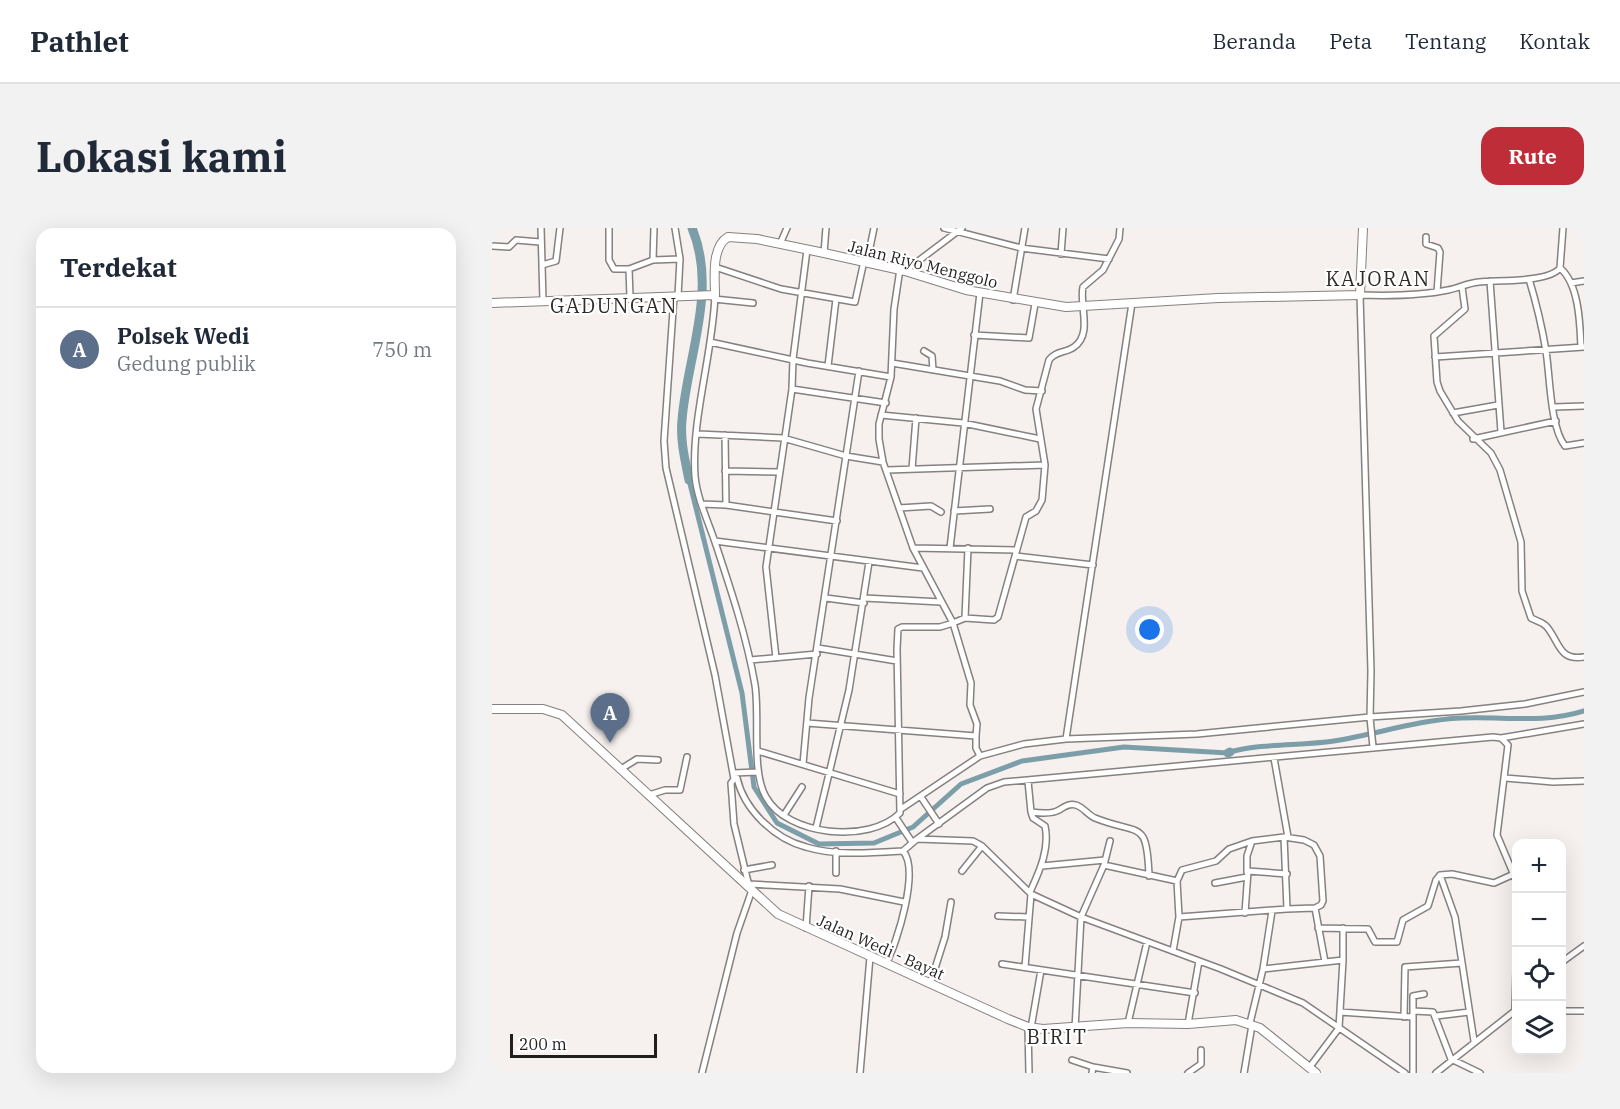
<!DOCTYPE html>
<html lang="id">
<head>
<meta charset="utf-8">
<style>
  :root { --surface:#fff; --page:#f2f2f3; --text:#1f2937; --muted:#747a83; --line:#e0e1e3; --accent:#be2d38 }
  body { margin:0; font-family:"IBM Plex Serif",serif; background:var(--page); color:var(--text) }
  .controls { position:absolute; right:18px; bottom:18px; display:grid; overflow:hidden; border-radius:12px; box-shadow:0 6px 24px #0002 }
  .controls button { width:54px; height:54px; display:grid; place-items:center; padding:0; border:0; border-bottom:2px solid var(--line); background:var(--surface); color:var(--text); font:30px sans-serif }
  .scale { position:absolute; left:18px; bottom:15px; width:147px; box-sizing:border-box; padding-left:6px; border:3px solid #211f1e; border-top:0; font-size:16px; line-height:21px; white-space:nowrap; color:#211f1e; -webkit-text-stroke:4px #fff; paint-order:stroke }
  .you { position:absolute; left:658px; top:402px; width:21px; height:21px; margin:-15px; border:4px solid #fff; border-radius:50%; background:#1a73e8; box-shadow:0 0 0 9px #1a73e833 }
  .badge { display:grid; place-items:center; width:39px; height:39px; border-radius:50%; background:var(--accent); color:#fff; font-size:20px; font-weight:700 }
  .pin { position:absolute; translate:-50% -50px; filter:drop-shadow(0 2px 3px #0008) }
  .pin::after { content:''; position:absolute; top:32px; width:21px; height:18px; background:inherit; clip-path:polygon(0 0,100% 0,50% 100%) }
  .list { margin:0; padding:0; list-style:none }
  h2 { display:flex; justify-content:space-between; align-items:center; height:78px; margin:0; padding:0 24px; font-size:26px }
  h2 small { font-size:20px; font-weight:400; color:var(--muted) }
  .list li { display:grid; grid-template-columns:39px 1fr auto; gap:18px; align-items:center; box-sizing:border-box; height:84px; padding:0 24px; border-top:2px solid var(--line) }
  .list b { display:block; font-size:22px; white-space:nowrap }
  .list p { margin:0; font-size:20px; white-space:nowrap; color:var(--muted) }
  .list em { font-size:20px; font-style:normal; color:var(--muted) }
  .icon { flex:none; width:33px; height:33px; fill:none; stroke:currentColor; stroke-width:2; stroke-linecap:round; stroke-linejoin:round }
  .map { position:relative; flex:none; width:1092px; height:845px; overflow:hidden; border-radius:18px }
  header { display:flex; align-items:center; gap:36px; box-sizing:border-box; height:84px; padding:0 30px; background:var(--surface); border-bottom:2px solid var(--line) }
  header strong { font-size:28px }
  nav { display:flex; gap:33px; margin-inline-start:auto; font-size:21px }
  .intro { display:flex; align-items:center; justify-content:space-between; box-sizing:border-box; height:144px; padding:0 36px }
  h1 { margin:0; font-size:42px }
  .button { padding:15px 27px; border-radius:18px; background:var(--accent); color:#fff; font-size:21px; font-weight:700 }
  main { display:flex; gap:36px; padding:0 36px }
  aside { flex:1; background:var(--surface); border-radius:18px; box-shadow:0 6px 24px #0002 }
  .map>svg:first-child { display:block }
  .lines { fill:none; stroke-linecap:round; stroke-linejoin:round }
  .canal { stroke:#7c9ea9; stroke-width:5 }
  .river { stroke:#7c9ea9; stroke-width:9 }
  .street-casing { stroke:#86817f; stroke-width:8 }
  .secondary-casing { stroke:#86817f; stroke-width:10 }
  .street { stroke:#fff; stroke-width:5 }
  .secondary { stroke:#fff; stroke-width:8 }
  .labels { text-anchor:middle; stroke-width:4.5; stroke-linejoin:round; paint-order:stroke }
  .street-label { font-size:16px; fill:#211f1e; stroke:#fff }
  .quarter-label { font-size:20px; letter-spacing:1.5px; fill:#2f2b29; stroke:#fff }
</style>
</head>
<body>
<header>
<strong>Pathlet</strong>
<nav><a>Beranda</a><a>Peta</a><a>Tentang</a><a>Kontak</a></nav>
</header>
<div class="intro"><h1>Lokasi kami</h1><a class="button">Rute</a></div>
<main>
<aside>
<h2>Terdekat<small></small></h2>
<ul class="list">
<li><span class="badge" style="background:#5c6f8a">A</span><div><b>Polsek Wedi</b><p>Gedung publik</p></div><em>750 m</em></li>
</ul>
</aside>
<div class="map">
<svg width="1092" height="845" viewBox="0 0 1092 845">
  <rect width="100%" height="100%" fill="#f6f0ee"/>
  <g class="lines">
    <path class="canal" d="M 197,252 L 250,465 L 262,559 L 285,595 L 327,616 L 382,615 L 421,599 L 469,556 L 530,533 L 632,519 L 736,525
      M 738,524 C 771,515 808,518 842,513 C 885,506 926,492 969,490 C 1011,488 1051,496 1092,483"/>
    <path class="river" d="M 197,252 C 193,232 188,212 190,192 C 195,129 226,62 200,0
      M 736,525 L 738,524"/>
    <defs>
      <path id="street" d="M 49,0 L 51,73
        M 117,0 L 117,32 L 122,41 L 137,41 L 161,32 L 188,31
        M 183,0 L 188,31 L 186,68
        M 452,0 L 529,20 L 617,31
        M 934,9 L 934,16 L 946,20 L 948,24 L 945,64
        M 288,16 L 295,0
        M 0,18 L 17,19 L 24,12 L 48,14
        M 332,25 L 334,0
        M 569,26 L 571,0
        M 161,32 L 162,0
        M 375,34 L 382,0
        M 50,37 L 64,33 L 68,0
        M 223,39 L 289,61 L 363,74 L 372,33
        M 1068,40 C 1087,56 1088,95 1089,119
        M 137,41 L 138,69
        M 408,41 L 402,81 L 399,149 L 387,196 L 387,211 L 391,234 L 421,320 L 461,395 L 473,390 L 502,392 L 506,389 L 534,289 L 544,283 L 550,272 L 553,237 L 544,181 L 557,132 C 563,123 574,125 582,119 C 601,106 587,77 591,59 L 611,42 L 627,11 L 628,0
        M 413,43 L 470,0
        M 1037,51 C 1044,74 1050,99 1054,123 C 1058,148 1058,199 1073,218 L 1092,215
        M 998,53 L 1009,204
        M 1079,55 L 1092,53
        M 970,59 L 973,81 L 942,108 L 945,154 L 948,163 L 966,193 L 999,225 L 1008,242 L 1029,314 L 1030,363 L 1039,390 C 1044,393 1051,394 1055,399 C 1068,415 1067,433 1092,429
        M 223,67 C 221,125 199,192 203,248 C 205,271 217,295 224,317 C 239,362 255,410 263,457 C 268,489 259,544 274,569 C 295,608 377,616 408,585 L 405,421 L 406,401 L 410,399 L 448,399 L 461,395 L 479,455 L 478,477 L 485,496 L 484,508
        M 182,68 L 172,213 L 174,240 L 223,447 L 242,551
        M 222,71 L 261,75
        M 521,72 L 533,0
        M 482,107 L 537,110 L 543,76
        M 218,114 L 315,135 L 399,149
        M 432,123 L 440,128 L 441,142
        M 943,129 L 1092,119
        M 400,135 L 508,153 L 533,162 L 550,163
        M 336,138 L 344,71
        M 300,161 L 394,175
        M 1062,179 L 1092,178
        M 961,185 L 1006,177
        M 389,187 L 471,195 L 548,211
        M 206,206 L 291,210 L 354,228 L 391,234
        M 233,207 L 234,277
        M 981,211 L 1064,193
        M 420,241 L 424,190
        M 395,242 L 553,237
        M 233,243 L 287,244
        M 210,276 L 234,277 L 345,293
        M 407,280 L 439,278 L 449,284
        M 462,283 L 498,281
        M 223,313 L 431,340
        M 421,320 L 524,322
        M 458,320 L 488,65
        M 523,328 L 601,337
        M 334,370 L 372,375
        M 372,370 L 449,374
        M 473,390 L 476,320
        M 326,420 L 405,433
        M 284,430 L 274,339 L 300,161 L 301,131 L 315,22
        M 258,432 L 325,426
        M 315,495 L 484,508 L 484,520 L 488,528
        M 1009,510 L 1092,496
        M 574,511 L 640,75
        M 881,519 L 878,490 L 879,443 L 868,67 C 897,68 927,68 956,62 C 966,60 976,55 987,54 C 1005,52 1056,55 1068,40 L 1071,0
        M 266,523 L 408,566
        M 782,530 L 796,609
        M 311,536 L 317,470 L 367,143
        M 129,541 L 145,531 L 166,532
        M 241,545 L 266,544
        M 1013,550 L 1061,554 L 1092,553
        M 536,553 L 539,584 C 547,585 561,586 567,582 C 572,579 577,575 584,577 C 591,579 596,587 603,590 C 648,608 655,590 657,648
        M 157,567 L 173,562 L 188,562 L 195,529
        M 429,569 L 447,596
        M 409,581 L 488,528 L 532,516 L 574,511 L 705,506 L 878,489 L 969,483 L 1033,476 L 1092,464
        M 292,587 L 310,559
        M 404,590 L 420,614
        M 324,600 L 357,462 L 377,334
        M 425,611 L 495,560 L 512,554 L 1001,509 L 1009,510 L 1016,517 L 1005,607 L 1024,652
        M 612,637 L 685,653 L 690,642 L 724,633 L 737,621 L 760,613 L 792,609 L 812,612 L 822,617 L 828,628 L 831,673 L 829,677 L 823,680 L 833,734
        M 550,638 L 613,632
        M 252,642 L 280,637
        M 470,643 L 490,618
        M 755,644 L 755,628 L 760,613
        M 344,645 L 344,623
        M 948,647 L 963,689 L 982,813
        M 723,655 L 755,649
        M 256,656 L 348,661 L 412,674
        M 257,658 L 242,596 L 239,555 L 243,550 L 245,550 C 252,581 282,611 314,619 C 343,628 380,625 411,623
        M 538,664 C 547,644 558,621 553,598 L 541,590 L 539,584
        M 795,681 L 823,680
        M 753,685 L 756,643 L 795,646
        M 506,688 L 537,689
        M 687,689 L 795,681 L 792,609
        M 314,700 L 317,658
        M 826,700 L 876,701 L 883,714 L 905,714 L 911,692 L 936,678 L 944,652 L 948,647 L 960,646 L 1002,655 L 1022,646
        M 681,723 L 687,689 L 685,653
        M 851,732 L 851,700
        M 1070,734 L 1092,718
        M 394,736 C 405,715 428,642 411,623 L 425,611 L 481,613 L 490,618 L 539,666 L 589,689 L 729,741 L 811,775 L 913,845
        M 510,736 L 703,765
        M 533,739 L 539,666
        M 771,741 L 851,732 L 847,800 L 817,840
        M 438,756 L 453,709 L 459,674
        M 1023,782 L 1024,743
        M 921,783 L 941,784 L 959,831 L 988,845
        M 1070,783 L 1092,783
        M 848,784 L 921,789
        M 944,788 L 977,784
        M 912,789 L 913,739 L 970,735
        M 636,795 L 655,714
        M 758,795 L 771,741 L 780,683
        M 696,796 L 707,733
        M 536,799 L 537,845
        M 539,800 L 549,742
        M 583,801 L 589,689 L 612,637 L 618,613
        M 580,832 L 601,839 L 600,845
        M 601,839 L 635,845
        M 210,845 L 245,705 L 260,662
        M 368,845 L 378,729
        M 696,845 L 709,836 L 709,822
        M 752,845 L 760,797
        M 921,845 L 921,768 L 932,766
        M 944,845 L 1024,782"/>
      <path id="secondary" d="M 0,75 L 223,67 C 223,50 219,19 236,9 L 265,11 L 332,25 L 413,43 L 474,62 L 574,79 L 726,70 L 868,67 L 871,0
        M 0,481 L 51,481 L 70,487 L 286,686 L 516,791 L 536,799 L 551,801 L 636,795 L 696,796 L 744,792 L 768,800 L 824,845"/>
    </defs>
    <use href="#street" class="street-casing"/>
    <use href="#secondary" class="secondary-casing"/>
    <use href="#street" class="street"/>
    <use href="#secondary" class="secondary"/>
  </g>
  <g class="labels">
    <g class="street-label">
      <text transform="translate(431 36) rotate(14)" y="6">Jalan Riyo Menggolo</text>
      <text transform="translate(389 719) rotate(24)" y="6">Jalan Wedi - Bayat</text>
    </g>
    <g class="quarter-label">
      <text x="886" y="58">KAJORAN</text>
      <text x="122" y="85">GADUNGAN</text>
      <text x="565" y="816">BIRIT</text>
    </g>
  </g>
</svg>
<div class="controls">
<button>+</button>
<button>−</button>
<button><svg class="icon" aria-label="locate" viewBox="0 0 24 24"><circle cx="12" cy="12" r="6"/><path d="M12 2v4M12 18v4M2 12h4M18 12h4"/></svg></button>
<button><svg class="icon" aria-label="layers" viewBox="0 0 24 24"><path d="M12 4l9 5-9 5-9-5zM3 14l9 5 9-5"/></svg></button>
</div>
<div class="scale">200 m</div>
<div class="you"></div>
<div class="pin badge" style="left:118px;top:515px;background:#5c6f8a">A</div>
</div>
</main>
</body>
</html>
